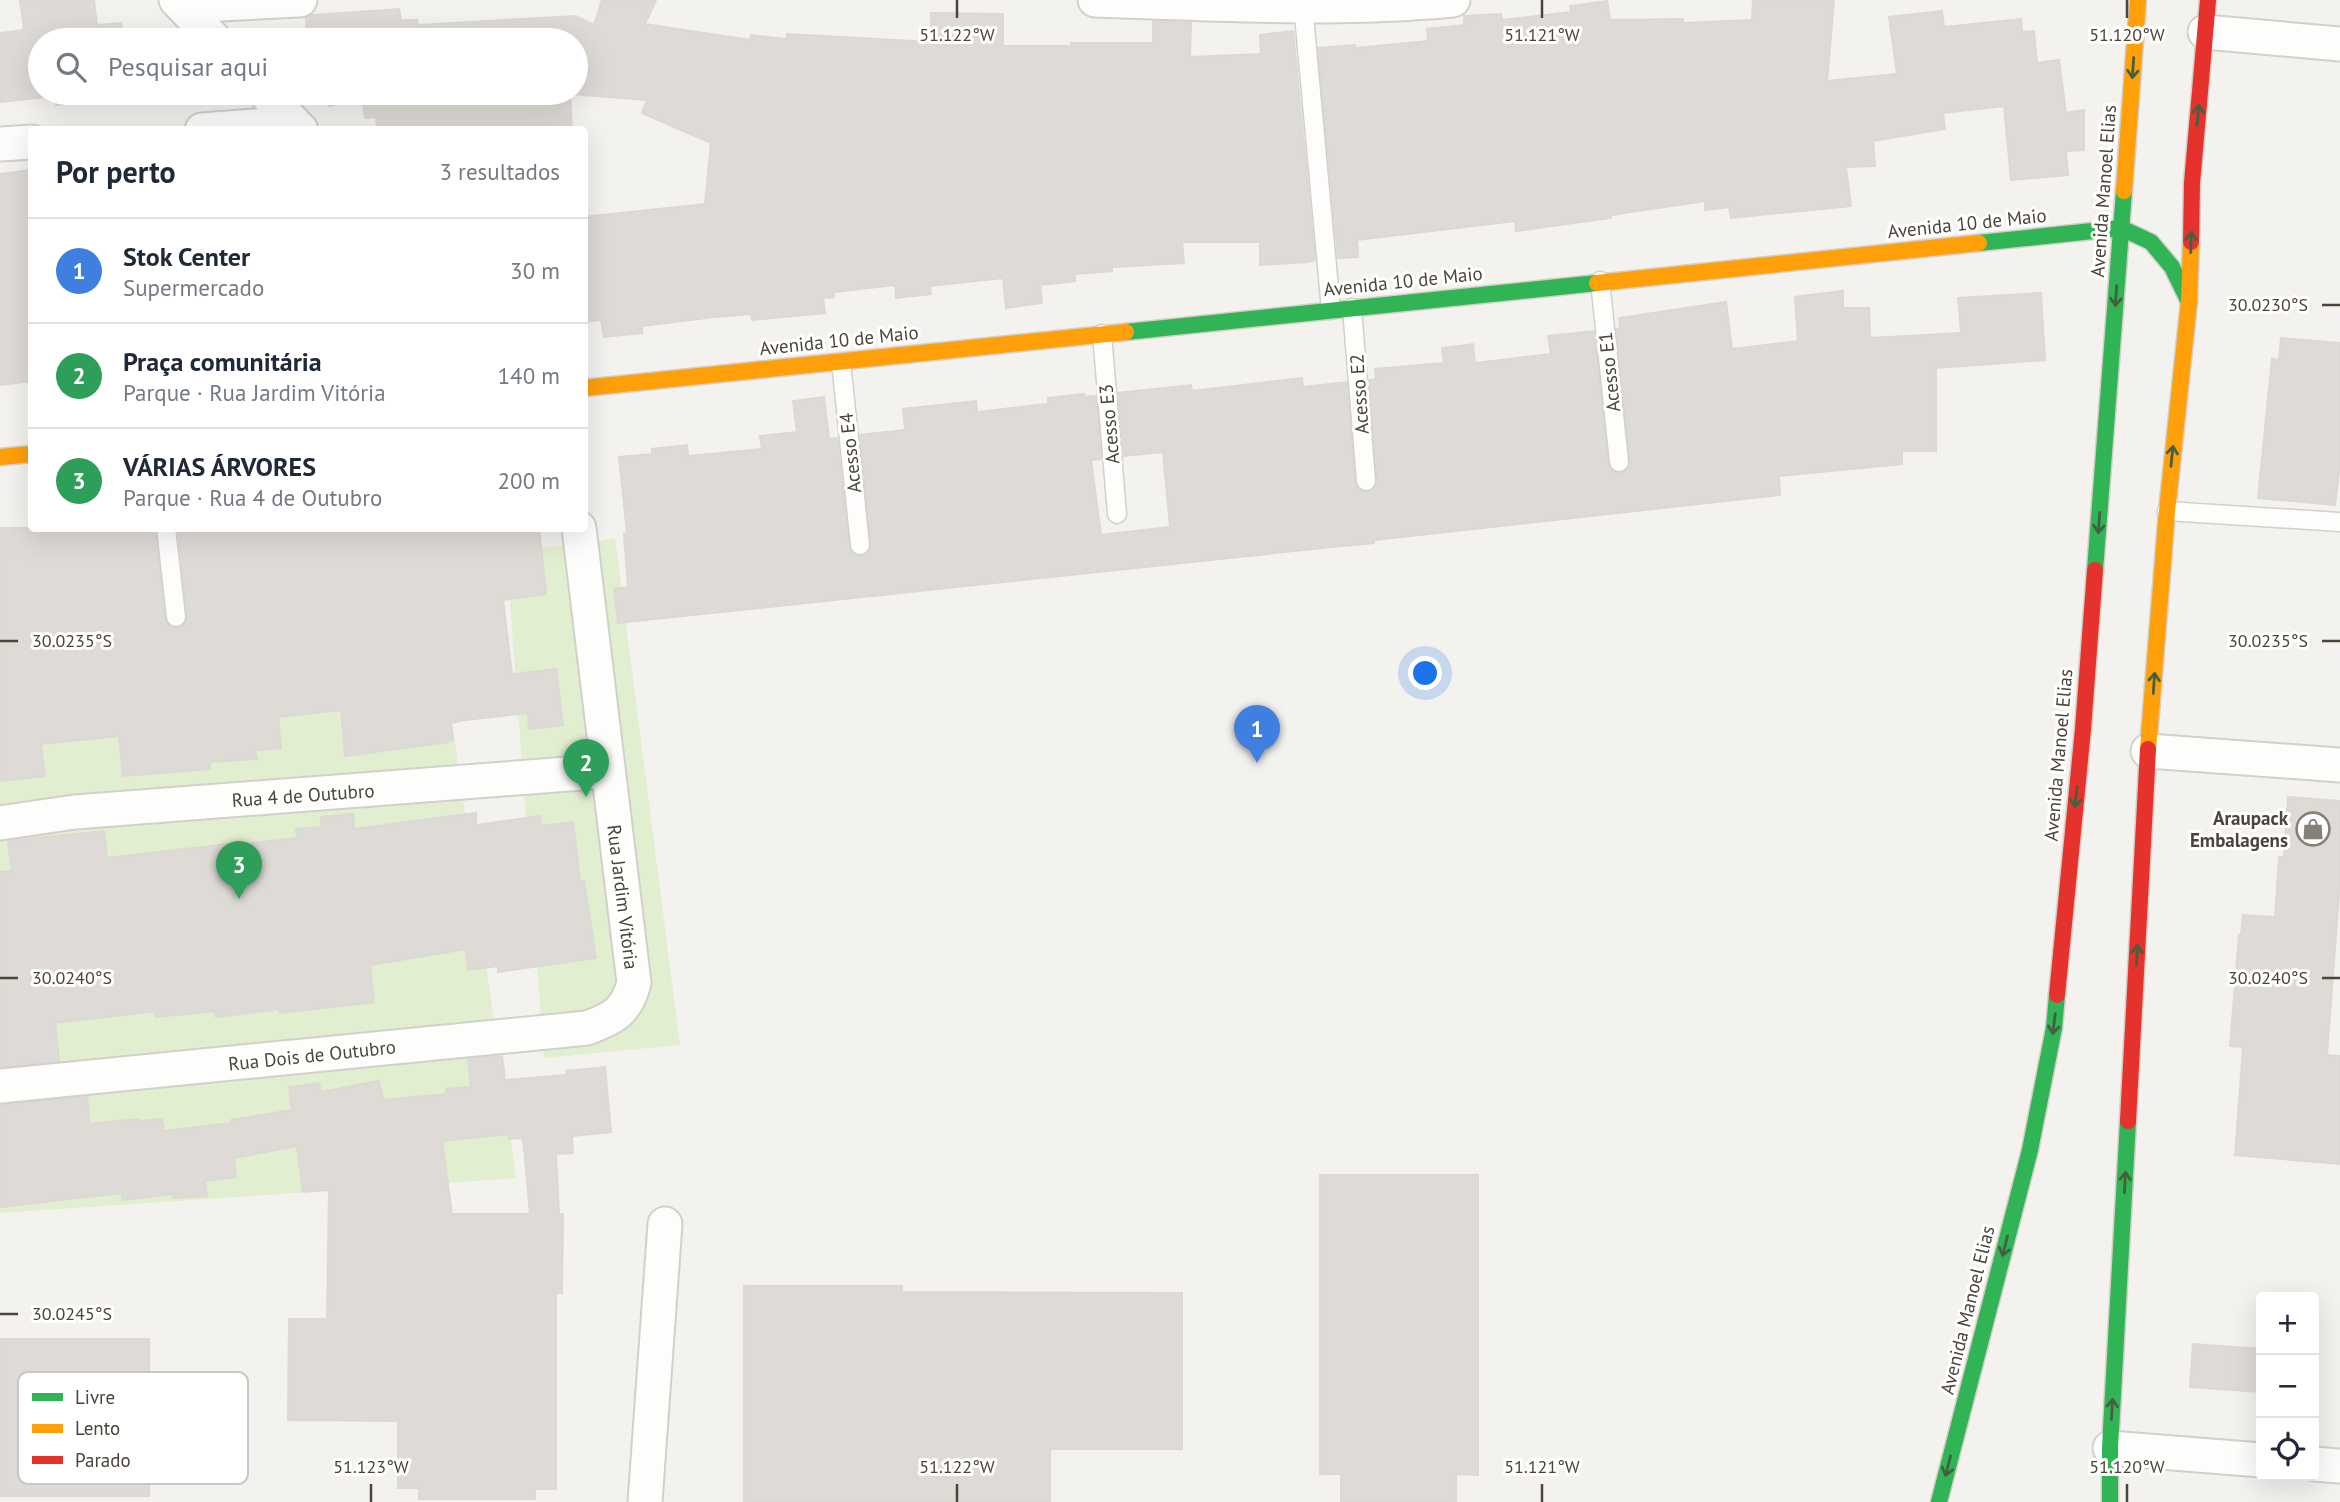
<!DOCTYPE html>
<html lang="pt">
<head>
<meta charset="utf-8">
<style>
  :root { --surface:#fff; --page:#f6f6f7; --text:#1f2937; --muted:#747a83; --line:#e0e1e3; --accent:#0b8043 }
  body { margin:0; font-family:"PT Sans",sans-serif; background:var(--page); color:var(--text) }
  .controls { position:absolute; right:21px; bottom:21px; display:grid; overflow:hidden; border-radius:7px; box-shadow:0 7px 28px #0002 }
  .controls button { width:63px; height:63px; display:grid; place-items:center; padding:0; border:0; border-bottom:2px solid var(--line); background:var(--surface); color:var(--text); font:35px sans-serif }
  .you { position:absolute; left:1426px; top:674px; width:24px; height:24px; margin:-18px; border:5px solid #fff; border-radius:50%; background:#1a73e8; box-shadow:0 0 0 10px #1a73e833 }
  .badge { display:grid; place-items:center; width:46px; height:46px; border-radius:50%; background:var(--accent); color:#fff; font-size:23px; font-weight:700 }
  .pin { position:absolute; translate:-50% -58px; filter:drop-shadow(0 2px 4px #0008) }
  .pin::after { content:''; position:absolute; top:37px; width:24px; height:21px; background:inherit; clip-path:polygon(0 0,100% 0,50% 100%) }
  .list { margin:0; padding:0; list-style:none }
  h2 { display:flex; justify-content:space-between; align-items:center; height:91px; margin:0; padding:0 28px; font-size:30px }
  h2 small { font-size:23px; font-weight:400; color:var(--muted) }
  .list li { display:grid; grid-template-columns:46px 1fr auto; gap:21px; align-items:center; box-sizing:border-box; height:105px; padding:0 28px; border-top:2px solid var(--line) }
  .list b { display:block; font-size:26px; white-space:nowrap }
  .list p { margin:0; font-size:23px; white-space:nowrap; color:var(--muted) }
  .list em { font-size:23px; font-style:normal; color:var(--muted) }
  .icon { flex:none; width:38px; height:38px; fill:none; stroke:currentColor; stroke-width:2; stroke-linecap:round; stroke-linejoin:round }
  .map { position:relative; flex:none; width:2340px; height:1502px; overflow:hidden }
  .search { position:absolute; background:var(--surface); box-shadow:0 7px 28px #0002; left:28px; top:28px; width:560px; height:77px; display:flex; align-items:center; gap:18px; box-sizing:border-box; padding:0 24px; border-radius:38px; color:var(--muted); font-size:26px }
  .panel { position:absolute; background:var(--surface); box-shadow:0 7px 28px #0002; left:28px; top:126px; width:560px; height:406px; border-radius:7px }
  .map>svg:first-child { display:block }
  .green { fill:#e1eecf }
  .building { fill:#dedbd6; stroke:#dcd9d4; stroke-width:2; fill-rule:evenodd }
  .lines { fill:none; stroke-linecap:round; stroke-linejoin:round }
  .lane-casing { stroke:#d2d0cb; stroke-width:21 }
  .street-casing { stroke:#d2d0cb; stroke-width:37 }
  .fast-casing { stroke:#d3cfc5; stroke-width:19 }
  .slow-casing { stroke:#d3cfc5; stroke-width:19 }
  .jam-casing { stroke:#d3cfc5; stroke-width:19 }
  .lane { stroke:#fdfdfc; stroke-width:18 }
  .street { stroke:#fdfdfc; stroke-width:33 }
  .fast { stroke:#30b455; stroke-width:16 }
  .slow { stroke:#ff9f0a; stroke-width:16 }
  .jam { stroke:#e5322d; stroke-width:16 }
  .oneway { stroke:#446040 }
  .ticks { fill:none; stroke:#4b4439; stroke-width:2.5 }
  .labels { text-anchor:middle; stroke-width:6; stroke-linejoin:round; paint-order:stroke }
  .street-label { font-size:19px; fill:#4b4439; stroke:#fff }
  .poi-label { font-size:19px; font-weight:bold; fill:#4b4439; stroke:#fff; text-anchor:end }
  .key { fill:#fff; stroke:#c9c7c4; stroke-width:2 }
  .key-label { font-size:19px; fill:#4b4439 }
  .ticks-label { font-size:18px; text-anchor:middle; fill:#4b4439; stroke:#fff; stroke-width:6; stroke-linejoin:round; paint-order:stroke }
</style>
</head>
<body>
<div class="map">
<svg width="2340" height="1502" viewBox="0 0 2340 1502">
  <rect width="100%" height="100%" fill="#f4f2ee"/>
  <path class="green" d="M 615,538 L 680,1045 L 544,1058 L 506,549 L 581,545 Z
    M 434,592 L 516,1178 L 0,1213 L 0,620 Z"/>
  <path class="building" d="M 20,0 L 94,0 L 97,25 L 121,23 L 123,40 L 40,40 L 40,93 L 129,93 L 130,99 L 56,105 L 56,96 L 0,102 L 0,33 L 24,30 Z
    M 602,0 L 656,0 L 645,24 L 750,40 L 751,35 L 787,39 L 787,34 L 932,42 L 931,13 L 1003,14 L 1003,46 L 1071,46 L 1071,43 L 1153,43 L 1153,21 L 1191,23 L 1190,57 L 1261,54 L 1260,35 L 1293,31 L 1315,260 L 1308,262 L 1260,265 L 1260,242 L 1182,242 L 1184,263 L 1112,267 L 1112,271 L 1075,274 L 1075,281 L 1040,285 L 1042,303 L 1006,308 L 1003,278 L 930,286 L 931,294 L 896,298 L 895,285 L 834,292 L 834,297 L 823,298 L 825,313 L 752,320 L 751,314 L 714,317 L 642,326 L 642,333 L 604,337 L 601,320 L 584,322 L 584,217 L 705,204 L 711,143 L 642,113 L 647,100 L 570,94 L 572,130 L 377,130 L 376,117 L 365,118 L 362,96 L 330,106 L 317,93 L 576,93 L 576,40 L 307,40 L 306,18 L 312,15 L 399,9 L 401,20 L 417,20 L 418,25 L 576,16 L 594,25 Z
    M 1753,0 L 1834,0 L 1827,81 L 1897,74 L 1889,17 L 1942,11 L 1944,27 L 2021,19 L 2022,32 L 2034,31 L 2037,63 L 2059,60 L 2066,113 L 2084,110 L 2084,150 L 2066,151 L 2068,175 L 2011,180 L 2004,106 L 1943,113 L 1945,129 L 1873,141 L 1875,166 L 1846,167 L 1851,206 L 1731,218 L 1729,207 L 1705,210 L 1705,201 L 1611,215 L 1611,218 L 1516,231 L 1515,221 L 1357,240 L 1358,257 L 1338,258 L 1318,48 L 1355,45 L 1355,48 L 1428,41 L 1427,29 L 1464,25 L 1464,16 L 1501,14 L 1502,20 L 1571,12 L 1570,6 L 1607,1 L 1610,20 L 1683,19 L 1683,23 L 1752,20 Z
    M 32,170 L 32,381 L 0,385 L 0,174 Z
    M 1843,291 L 1843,308 L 1869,308 L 1870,338 L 1961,333 L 1958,298 L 2041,293 L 2045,360 L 1936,368 L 1936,451 L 1902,451 L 1902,464 L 1779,476 L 1780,495 L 1374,540 L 1374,543 L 1332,547 L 618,623 L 614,589 L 628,587 L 624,534 L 627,533 L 619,457 L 652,454 L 652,449 L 687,445 L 688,456 L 762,449 L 760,436 L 797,432 L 793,401 L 824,397 L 829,439 L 837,438 L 849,546 L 851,552 L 860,556 L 867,554 L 871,544 L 860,435 L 905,430 L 903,409 L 976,401 L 977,412 L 1048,404 L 1048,398 L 1084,394 L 1085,397 L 1096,396 L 1101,459 L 1091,460 L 1101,535 L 1170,527 L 1163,452 L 1124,456 L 1118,393 L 1191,385 L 1192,391 L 1302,378 L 1303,387 L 1347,382 L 1355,482 L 1361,491 L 1368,492 L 1373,490 L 1377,481 L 1369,380 L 1376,379 L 1375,369 L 1444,363 L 1442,348 L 1473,344 L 1475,363 L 1551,354 L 1548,336 L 1594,331 L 1608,463 L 1614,472 L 1621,473 L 1629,467 L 1630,461 L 1616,329 L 1620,328 L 1619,318 L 1726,302 L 1732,349 L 1798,341 L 1795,297 Z
    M 2281,338 L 2340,343 L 2340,464 L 2335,505 L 2258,498 L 2272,359 L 2279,360 Z
    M 0,528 L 155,528 L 165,618 L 167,624 L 177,628 L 183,626 L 187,616 L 178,528 L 539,528 L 546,594 L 503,600 L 512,674 L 556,669 L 563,725 L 529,729 L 528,713 L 465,720 L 451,723 L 453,740 L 449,740 L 449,742 L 345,756 L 341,710 L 278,717 L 281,748 L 255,750 L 257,759 L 210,762 L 210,769 L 123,776 L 119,736 L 41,744 L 45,776 L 0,781 Z
    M 2288,797 L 2340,801 L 2340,880 L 2327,1055 L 2340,1056 L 2340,1164 L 2235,1155 L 2243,1047 L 2230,1046 L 2239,935 L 2241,935 L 2243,915 L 2275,917 L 2279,857 L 2284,857 Z
    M 476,813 L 476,825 L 540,816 L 541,826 L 573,822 L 580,881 L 584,881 L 596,958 L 498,972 L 498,966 L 468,970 L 466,949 L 370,965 L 374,1002 L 280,1013 L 280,1009 L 216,1017 L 215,1011 L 156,1017 L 155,1011 L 55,1023 L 59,1061 L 0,1067 L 0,872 L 12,871 L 8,841 L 104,831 L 107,858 L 227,844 L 227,846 L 297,838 L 296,829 L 322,827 L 321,817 L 353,814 L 354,829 Z
    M 502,1056 L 505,1080 L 567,1075 L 566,1071 L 605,1067 L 611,1132 L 572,1136 L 573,1153 L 556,1154 L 559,1214 L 563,1214 L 562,1293 L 556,1293 L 556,1489 L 535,1489 L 535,1499 L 419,1499 L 419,1488 L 398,1488 L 398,1421 L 288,1420 L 289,1319 L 327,1319 L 329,1190 L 303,1192 L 297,1146 L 234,1158 L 236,1177 L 205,1181 L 207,1196 L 173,1198 L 172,1194 L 122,1200 L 122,1193 L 0,1207 L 0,1105 L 87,1097 L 90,1124 L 138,1119 L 139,1121 L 162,1119 L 164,1131 L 232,1123 L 231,1120 L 292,1110 L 289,1087 L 319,1083 L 321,1092 L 379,1081 L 383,1100 L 446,1094 L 446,1089 L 471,1087 L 468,1059 ZM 509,1134 L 509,1139 L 523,1138 L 530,1214 L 452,1214 L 442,1141 Z
    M 1320,1175 L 1478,1175 L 1478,1475 L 1456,1474 L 1456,1502 L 1341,1502 L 1341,1474 L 1320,1474 Z
    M 744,1286 L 902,1286 L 902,1292 L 1182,1293 L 1182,1449 L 1050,1449 L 1050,1502 L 744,1502 Z
    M 0,1339 L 149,1339 L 149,1496 L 0,1496 Z
    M 2193,1344 L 2261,1349 L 2261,1392 L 2190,1387 Z"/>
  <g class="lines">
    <defs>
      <path id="lane" d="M 1303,5 L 1331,310
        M 1600,281 L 1619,462
        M 1352,308 L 1366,481
        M 1102,334 L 1117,514
        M 841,362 L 860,545
        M 2167,511 L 2340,522
        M 166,528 L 176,617"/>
      <path id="street" d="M 176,0 L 215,40
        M 1095,0 C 1214,4 1334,11 1453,0
        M 182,6 L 300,0
        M 2205,32 L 2340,44
        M 265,93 L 301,130
        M 202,130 L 294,123
        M 0,144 L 32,142
        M 2148,751 L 2340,765
        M 0,823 L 75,812 L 607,771
        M 0,1086 L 587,1028 C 614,1018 626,1012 634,983 L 579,528
        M 2110,1448 L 2261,1460
        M 2314,1464 L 2340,1466
        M 645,1502 L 665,1224"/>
      <path id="fast" d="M 1979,243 L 2121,228 L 2151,242 L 2172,267 L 2189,302
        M 1126,332 L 1597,283
        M 2095,570 L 2124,191
        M 1939,1502 L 2030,1150 L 2054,1028 L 2057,995
        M 2110,1502 L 2110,1448 L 2128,1121"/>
      <path id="slow" d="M 2124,191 L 2138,0
        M 1597,283 L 1979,243
        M 584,388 L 1126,332
        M 0,457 L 32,454
        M 2148,749 L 2167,511 L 2189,302 L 2191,242"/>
      <path id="jam" d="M 2191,242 L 2192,183 L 2208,0
        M 2057,995 L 2083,729 L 2095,570
        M 2128,1121 L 2148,749"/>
    </defs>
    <use href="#lane" class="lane-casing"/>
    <use href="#street" class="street-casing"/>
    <use href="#fast" class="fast-casing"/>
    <use href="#slow" class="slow-casing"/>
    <use href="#jam" class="jam-casing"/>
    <use href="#lane" class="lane"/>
    <use href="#street" class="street"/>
    <use href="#fast" class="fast"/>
    <use href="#slow" class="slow"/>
    <use href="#jam" class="jam"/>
  </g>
  <defs><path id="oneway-shaft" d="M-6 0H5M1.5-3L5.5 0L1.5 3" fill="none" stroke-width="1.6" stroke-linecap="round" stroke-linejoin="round" transform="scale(1.75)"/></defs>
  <g class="oneway">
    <use href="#oneway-shaft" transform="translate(2133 68) rotate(94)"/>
    <use href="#oneway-shaft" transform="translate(2198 115) rotate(-85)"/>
    <use href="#oneway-shaft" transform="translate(2191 242) rotate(-89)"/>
    <use href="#oneway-shaft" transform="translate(2116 296) rotate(94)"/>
    <use href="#oneway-shaft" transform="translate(2172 456) rotate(-84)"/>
    <use href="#oneway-shaft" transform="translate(2099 523) rotate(94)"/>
    <use href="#oneway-shaft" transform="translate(2154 683) rotate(-86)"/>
    <use href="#oneway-shaft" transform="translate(2076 797) rotate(96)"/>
    <use href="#oneway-shaft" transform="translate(2137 955) rotate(-87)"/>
    <use href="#oneway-shaft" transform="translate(2054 1024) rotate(97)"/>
    <use href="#oneway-shaft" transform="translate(2125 1182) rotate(-87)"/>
    <use href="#oneway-shaft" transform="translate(2005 1246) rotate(104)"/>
    <use href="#oneway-shaft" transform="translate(2112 1409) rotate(-87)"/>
    <use href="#oneway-shaft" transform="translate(1948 1466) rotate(104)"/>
  </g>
  <path class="ticks" d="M 957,0 L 957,18M 1542,0 L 1542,18M 2127,0 L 2127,18M 2322,305 L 2340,305M 0,641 L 18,641M 2322,641 L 2340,641M 0,978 L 18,978M 2322,978 L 2340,978M 0,1314 L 18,1314M 371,1484 L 371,1502M 957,1484 L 957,1502M 1542,1484 L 1542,1502M 2127,1484 L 2127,1502"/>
  <defs>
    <symbol id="shop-ring" viewBox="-11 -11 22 22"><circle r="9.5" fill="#fff" stroke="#868178" stroke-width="1.5"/><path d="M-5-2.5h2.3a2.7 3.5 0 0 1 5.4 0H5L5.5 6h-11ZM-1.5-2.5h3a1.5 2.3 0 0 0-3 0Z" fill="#868178"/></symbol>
  </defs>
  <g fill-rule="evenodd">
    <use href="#shop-ring" x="2294" y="810" width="38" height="38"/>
  </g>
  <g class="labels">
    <g class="street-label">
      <text transform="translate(2103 191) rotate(-86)" y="7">Avenida Manoel Elias</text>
      <text transform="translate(1967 223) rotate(-6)" y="7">Avenida 10 de Maio</text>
      <text transform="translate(1403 281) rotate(-6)" y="7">Avenida 10 de Maio</text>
      <text transform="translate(839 340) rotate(-6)" y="7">Avenida 10 de Maio</text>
      <text transform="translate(1609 372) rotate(-96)" y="7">Acesso E1</text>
      <text transform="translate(1359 394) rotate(-94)" y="7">Acesso E2</text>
      <text transform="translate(1109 424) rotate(-95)" y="7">Acesso E3</text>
      <text transform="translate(850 453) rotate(-96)" y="7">Acesso E4</text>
      <text transform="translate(2058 755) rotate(-85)" y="7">Avenida Manoel Elias</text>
      <text transform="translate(303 795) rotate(-4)" y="7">Rua 4 de Outubro</text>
      <text transform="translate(623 897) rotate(83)" y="7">Rua Jardim Vitória</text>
      <text transform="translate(312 1055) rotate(-6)" y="7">Rua Dois de Outubro</text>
      <text transform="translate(1967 1310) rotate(-76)" y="7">Avenida Manoel Elias</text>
    </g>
    <g class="poi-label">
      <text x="2288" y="825">Araupack<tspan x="2288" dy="22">Embalagens</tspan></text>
    </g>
  </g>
  <rect x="18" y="1372" width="230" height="112" rx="10" class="key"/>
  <rect x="32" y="1393" width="31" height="8" fill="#30b455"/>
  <rect x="32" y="1424" width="31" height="9" fill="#ff9f0a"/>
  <rect x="32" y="1456" width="31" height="8" fill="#e5322d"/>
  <g class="key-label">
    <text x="75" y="1404">Livre</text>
    <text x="75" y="1435">Lento</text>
    <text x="75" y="1467">Parado</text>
  </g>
  <g class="ticks-label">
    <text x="957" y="41">51.122°W</text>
    <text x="1542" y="41">51.121°W</text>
    <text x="2127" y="41">51.120°W</text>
    <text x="2268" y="311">30.0230°S</text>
    <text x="72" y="647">30.0235°S</text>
    <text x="2268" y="647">30.0235°S</text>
    <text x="72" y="984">30.0240°S</text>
    <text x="2268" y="984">30.0240°S</text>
    <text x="72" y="1320">30.0245°S</text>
    <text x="371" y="1473">51.123°W</text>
    <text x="957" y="1473">51.122°W</text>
    <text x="1542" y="1473">51.121°W</text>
    <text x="2127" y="1473">51.120°W</text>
  </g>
</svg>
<div class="controls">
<button>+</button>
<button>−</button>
<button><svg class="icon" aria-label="locate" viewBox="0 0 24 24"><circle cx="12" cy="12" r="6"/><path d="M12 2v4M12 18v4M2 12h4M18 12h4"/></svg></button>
</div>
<div class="you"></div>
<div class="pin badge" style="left:1257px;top:763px;background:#3f7fe0">1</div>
<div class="pin badge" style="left:586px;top:797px;background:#2e9e5b">2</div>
<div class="pin badge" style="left:239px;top:899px;background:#2e9e5b">3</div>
<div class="search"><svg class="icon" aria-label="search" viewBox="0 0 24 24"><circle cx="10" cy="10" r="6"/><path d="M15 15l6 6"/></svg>Pesquisar aqui</div>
<section class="panel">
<h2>Por perto<small>3 resultados</small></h2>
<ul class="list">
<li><span class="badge" style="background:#3f7fe0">1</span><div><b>Stok Center</b><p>Supermercado</p></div><em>30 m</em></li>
<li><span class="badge" style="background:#2e9e5b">2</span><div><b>Praça comunitária</b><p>Parque · Rua Jardim Vitória</p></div><em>140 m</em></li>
<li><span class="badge" style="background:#2e9e5b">3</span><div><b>VÁRIAS ÁRVORES</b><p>Parque · Rua 4 de Outubro</p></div><em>200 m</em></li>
</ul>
</section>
</div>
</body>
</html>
